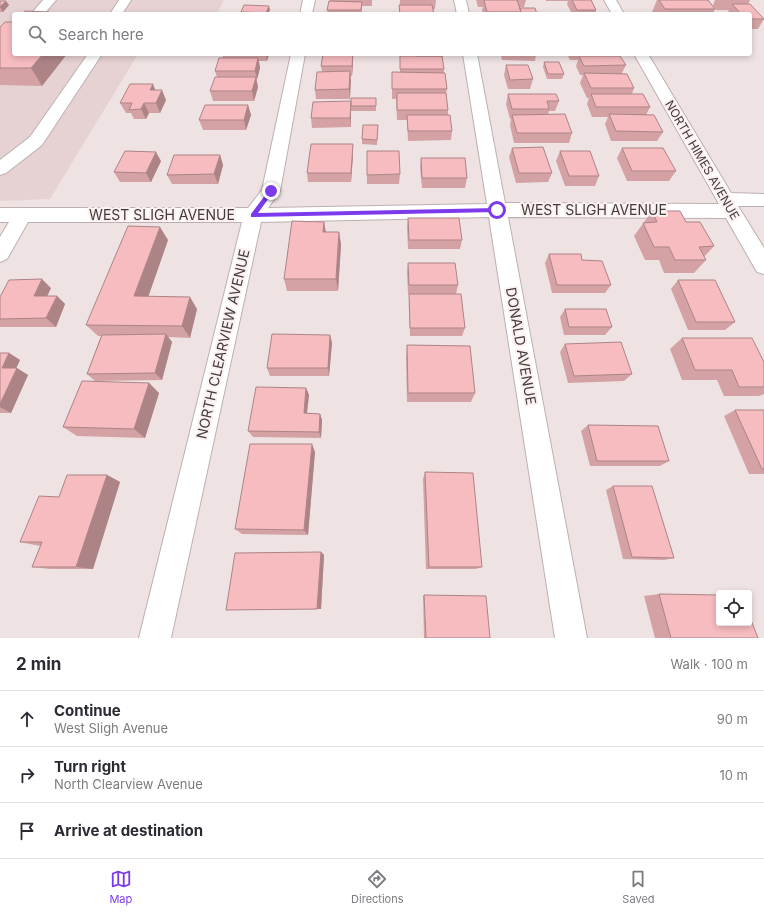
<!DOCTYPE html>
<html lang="en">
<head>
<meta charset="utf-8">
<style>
  :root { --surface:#fff; --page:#f7f7f7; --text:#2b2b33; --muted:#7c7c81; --line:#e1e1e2; --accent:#7c3aed }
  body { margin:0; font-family:Inter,sans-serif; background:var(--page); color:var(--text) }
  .controls { position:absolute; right:12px; bottom:12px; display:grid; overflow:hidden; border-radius:4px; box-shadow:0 2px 6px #0003 }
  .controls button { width:36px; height:36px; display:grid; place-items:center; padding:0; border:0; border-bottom:1px solid var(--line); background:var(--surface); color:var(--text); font:20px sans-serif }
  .stop { position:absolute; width:12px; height:12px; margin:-9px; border:3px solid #7c3aed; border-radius:50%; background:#fff }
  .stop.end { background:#7c3aed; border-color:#fff; box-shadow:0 1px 4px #0008 }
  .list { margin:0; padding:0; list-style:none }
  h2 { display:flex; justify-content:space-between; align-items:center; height:52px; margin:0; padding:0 16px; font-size:17px }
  h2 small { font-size:13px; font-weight:400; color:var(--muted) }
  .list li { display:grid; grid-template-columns:26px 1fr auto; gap:12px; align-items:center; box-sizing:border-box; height:56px; padding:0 16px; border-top:1px solid var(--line) }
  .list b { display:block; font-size:15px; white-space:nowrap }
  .list p { margin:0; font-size:13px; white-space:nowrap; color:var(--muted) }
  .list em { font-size:13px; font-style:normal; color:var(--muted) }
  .icon { flex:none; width:22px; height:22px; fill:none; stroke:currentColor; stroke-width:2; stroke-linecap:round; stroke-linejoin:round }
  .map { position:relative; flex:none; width:764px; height:638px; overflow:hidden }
  .search { position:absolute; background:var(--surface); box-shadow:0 2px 6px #0003; left:12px; right:12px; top:12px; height:44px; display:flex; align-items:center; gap:10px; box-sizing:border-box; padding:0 14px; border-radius:4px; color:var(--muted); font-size:15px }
  .sheet { height:220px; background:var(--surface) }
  nav { display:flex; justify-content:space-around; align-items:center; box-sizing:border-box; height:56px; border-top:1px solid var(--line); background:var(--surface); font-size:11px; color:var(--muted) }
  nav a { display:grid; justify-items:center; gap:2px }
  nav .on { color:var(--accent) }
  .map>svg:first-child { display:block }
  .built { fill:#e7d2d3 }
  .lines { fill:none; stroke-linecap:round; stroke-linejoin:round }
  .minor-casing { stroke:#bcb0b1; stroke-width:2 }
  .minor { fill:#fff; fill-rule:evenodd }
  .wall { fill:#d4a2a5 }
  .shaded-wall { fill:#ac8486 }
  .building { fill:#f6bcc0; stroke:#ac8486 }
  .route { fill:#7c3aed }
  .labels { text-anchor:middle; stroke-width:4; stroke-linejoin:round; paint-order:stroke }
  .far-street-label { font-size:12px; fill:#413c3c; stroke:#fcf0f0 }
  .street-label { font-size:14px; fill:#413c3c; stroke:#fcf0f0 }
</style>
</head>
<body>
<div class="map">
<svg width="764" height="638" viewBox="0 0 764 638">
  <rect width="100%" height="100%" fill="#efe2e3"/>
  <path class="built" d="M 0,0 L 224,0 L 217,14 L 14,14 L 14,54 L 138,54 L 50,199 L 0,201 Z"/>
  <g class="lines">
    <defs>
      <path id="minor" d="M 43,0 L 56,0 L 44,14 L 31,14 Z
        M 119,0 L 131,0 L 122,14 L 110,14 Z
        M 303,0 L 315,0 L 312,14 L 300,14 Z
        M 454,0 L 466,0 L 469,14 L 457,14 Z
        M 604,0 L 616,0 L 624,14 L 612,14 Z
        M 88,54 L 102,54 L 42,145 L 6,173 L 0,175 L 0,160 L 30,137 Z
        M 291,54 L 305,54 L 280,191 L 268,208 L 487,204 L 463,54 L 477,54 L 505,203 L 719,204 L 634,54 L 648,54 L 731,193 L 764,194 L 764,206 L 738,206 L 764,248 L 764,274 L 757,272 L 726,218 L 508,217 L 587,638 L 555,638 L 489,217 L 261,222 L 171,638 L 139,638 L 242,222 L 28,222 L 7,259 L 0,262 L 0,237 L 9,222 L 0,222 L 0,208 L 248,208 L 262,190 Z"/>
    </defs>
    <use href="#minor" class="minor-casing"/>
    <use href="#minor" class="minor"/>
  </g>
  <path class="wall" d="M 330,0 L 372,0 L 372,6 L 362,6 L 362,14 L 328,14 L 327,10 Z
    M 400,0 L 436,0 L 435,9 L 433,9 L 434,14 L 399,14 Z
    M 476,0 L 526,0 L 524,7 L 520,7 L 520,8 L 537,14 L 483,14 L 482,10 L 483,7 L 478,7 Z
    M 546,0 L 591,0 L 596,10 L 595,14 L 572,14 L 567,4 L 568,1 L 546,1 Z
    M 657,0 L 708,0 L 715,9 L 713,14 L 653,14 L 652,12 Z
    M 715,0 L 750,0 L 748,4 L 764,19 L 758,29 L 750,29 L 750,14 L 727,14 L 727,13 L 729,10 L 716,10 L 713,5 Z
    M 0,1 L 9,5 L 3,12 L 0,12 Z
    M 270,10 L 268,14 L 242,14 L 241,12 Z
    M 0,27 L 14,54 L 67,54 L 42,86 L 0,85 Z
    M 222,54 L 269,54 L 267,61 L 259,61 L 260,68 L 256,80 L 258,87 L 254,101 L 213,101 L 210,91 L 217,77 L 215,71 L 223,58 Z
    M 323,54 L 358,54 L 358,55 L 353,55 L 353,63 L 352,76 L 350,76 L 350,99 L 316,99 L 315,90 L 322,72 L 321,66 Z
    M 415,54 L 442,54 L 444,69 L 444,73 L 447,89 L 446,94 L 448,110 L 448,115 L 452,131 L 451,140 L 408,141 L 407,120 L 397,120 L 396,99 L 392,99 L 392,72 L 400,72 L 400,56 L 416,56 Z
    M 490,54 L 536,54 L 535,61 L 502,60 L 501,55 L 490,55 Z
    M 567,54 L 610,54 L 609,56 L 626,65 L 622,73 L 634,88 L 632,94 L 650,107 L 646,115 L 663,132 L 657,141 L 611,141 L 605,124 L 608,117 L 592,117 L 587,104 L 589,98 L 587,98 L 580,83 L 583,75 L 580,75 L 576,66 L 578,60 L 570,60 Z
    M 544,62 L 564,74 L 562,79 L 547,79 L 543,67 Z
    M 506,65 L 533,79 L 530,89 L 508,89 L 504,75 Z
    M 156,90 L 166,100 L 160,113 L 149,113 L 146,119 L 134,119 L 131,113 L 126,113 L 120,103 Z
    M 508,94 L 559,101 L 555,111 L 549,111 L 548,115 L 572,133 L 569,143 L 514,143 L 510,125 L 511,119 L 510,119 L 506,104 Z
    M 376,98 L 376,111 L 351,111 L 351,127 L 312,128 L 311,118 Z
    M 248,105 L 251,115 L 246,130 L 203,130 L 199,120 Z
    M 378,125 L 377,145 L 362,144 L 362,139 Z
    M 353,144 L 353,154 L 351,182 L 308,182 L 307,173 Z
    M 512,148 L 552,173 L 548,182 L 516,183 L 509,157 Z
    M 622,148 L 676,171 L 669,181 L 627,181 L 617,158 Z
    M 560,151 L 599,176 L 595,186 L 565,186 L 556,161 Z
    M 220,155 L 223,165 L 218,184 L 172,184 L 167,175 Z
    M 421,158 L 467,178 L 465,188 L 422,188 L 420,168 Z
    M 161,161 L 151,182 L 120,182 L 114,172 Z
    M 400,174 L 399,184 L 367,184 L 367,175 Z
    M 652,211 L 686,222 L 714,246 L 704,257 L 706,260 L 694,273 L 664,273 L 659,260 L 645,260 L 634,236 Z
    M 408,218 L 462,240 L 460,249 L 408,249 L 407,227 Z
    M 324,222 L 326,232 L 339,232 L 341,245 L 338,291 L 287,291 L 284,279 Z
    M 168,240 L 148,297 L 197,309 L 190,338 L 168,337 L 172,342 L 162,380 L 95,381 L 87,374 L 101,336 L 98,336 L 86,325 Z
    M 549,254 L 582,260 L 611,285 L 605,293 L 552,293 L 545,263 Z
    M 408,263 L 458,285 L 456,294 L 465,328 L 462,336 L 410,336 L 409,302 L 409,294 L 408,294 L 407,272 Z
    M 678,280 L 735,322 L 725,330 L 688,330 L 671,289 Z
    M 51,288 L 47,296 L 57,296 L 65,304 L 56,327 L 0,327 L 0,297 Z
    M 565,309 L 612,327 L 605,335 L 564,335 L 560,317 Z
    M 330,335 L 332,343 L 329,376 L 270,376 L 267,368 Z
    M 682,338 L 764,362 L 764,394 L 759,396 L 724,396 L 717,380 L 682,380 L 670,349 Z
    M 565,344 L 632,374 L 624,381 L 568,383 L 560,352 Z
    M 407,345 L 475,393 L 471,402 L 407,402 L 406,356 Z
    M 0,353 L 9,353 L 20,360 L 16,368 L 28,375 L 11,413 L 0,413 Z
    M 149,383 L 159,393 L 145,438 L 77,436 L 63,427 Z
    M 306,388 L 309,395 L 307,413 L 320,414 L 322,420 L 321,438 L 253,437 L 248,431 Z
    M 735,410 L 764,410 L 764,474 L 749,474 L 724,416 Z
    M 588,425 L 669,461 L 660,466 L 590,466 L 581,431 Z
    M 315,452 L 308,535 L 242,534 L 235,529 Z
    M 425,472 L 482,567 L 476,569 L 426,569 L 423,479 Z
    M 107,475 L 120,482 L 93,569 L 50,569 L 32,567 L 40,546 L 20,542 L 59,497 Z
    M 613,486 L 674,558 L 664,560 L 623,559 L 606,490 Z
    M 321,552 L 324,555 L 321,609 L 226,610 Z
    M 659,594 L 758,638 L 655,638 L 644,596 Z
    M 424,595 L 490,638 L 424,638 L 423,596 Z"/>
  <path class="shaded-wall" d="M 6,1 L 9,5 L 3,12 L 0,7 Z
    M 269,6 L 270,10 L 268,14 L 267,14 L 266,13 Z
    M 43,54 L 67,54 L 42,86 L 31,68 Z
    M 266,54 L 269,54 L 267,61 Z
    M 353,54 L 353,63 L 352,76 L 352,66 Z
    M 258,58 L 260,68 L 257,80 L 255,71 Z
    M 350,71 L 351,81 L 350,99 L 349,89 Z
    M 256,77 L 258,87 L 254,101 L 252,91 Z
    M 153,84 L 157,94 L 150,90 Z
    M 162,90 L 166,100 L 160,113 L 156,103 Z
    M 351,101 L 351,127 L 350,118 Z
    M 144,103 L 149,113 L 146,119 L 141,109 Z
    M 248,105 L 251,115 L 246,130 L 244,120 Z
    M 353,144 L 353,154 L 351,182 L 351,173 Z
    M 156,152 L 161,161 L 151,182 L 146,173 Z
    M 220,155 L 223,165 L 218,184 L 214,174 Z
    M 324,222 L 326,235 L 323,232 Z
    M 160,227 L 168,240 L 144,309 L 134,296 Z
    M 339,232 L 341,245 L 338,291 L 336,279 Z
    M 42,279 L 51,288 L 43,305 L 34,296 Z
    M 57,296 L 65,304 L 56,327 L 46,318 Z
    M 190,297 L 197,309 L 190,338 L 182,326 Z
    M 166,334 L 172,342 L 162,380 L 155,373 Z
    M 330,335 L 332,343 L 329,376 L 328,368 Z
    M 9,353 L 20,360 L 13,375 L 2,368 Z
    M 17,368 L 28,375 L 11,413 L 0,407 L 0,404 Z
    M 149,383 L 159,393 L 145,438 L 134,429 Z
    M 306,388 L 309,395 L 306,420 L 304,413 Z
    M 320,414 L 322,420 L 321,438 L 319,432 Z
    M 312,444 L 315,452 L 308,535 L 304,530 Z
    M 107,475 L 120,482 L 93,569 L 76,567 Z
    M 321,552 L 324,555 L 321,609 L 317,609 Z"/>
  <path class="building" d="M 484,0 L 517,0 L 521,12 L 487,12 Z
    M 572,0 L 591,0 L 596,10 L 577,10 Z
    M 659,0 L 708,0 L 715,9 L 665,9 Z
    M 0,1 L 6,1 L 0,7 Z
    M 329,1 L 362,2 L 361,10 L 327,10 Z
    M 732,4 L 750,4 L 764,19 L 750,19 L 750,14 L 741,14 Z
    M 244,5 L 269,6 L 266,13 L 241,12 Z
    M 399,5 L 432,5 L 434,14 L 400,14 Z
    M 520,8 L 535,8 L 537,14 L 521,14 Z
    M 25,11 L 49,12 L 47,14 L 22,14 Z
    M 5,22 L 14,22 L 14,54 L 43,54 L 31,68 L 0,68 L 0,27 Z
    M 323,54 L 353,54 L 352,66 L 321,66 Z
    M 416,54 L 442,54 L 443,56 L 416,56 Z
    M 400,56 L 442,56 L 444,69 L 400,69 Z
    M 579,56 L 620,56 L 626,65 L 584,66 Z
    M 219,58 L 258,58 L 255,71 L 215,71 Z
    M 544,62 L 559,62 L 564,74 L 548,74 Z
    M 506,65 L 528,65 L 533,79 L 510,80 Z
    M 350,71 L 349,89 L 315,90 L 317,72 Z
    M 392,72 L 445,73 L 447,89 L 392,89 Z
    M 584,73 L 627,74 L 634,88 L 591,88 Z
    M 215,77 L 256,77 L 252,91 L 210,91 Z
    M 130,84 L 153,84 L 150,90 L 162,90 L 156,103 L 144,103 L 141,109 L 129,110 L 132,103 L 120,103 Z
    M 397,93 L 446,93 L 448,110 L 397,110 Z
    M 508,94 L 556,94 L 559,101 L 547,101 L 549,109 L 512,109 Z
    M 591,94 L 643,94 L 650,107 L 596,107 Z
    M 351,98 L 376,98 L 376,106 L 351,106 Z
    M 351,101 L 350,118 L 311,118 L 313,102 Z
    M 205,105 L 248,105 L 244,120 L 199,120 Z
    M 565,114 L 572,133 L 517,133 L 512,115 Z
    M 609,114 L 654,115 L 663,132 L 616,131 Z
    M 407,115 L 450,115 L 452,131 L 408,131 Z
    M 363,125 L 378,125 L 377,140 L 362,139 Z
    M 311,144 L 353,144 L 351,173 L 307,173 Z
    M 543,147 L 552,173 L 519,173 L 512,148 Z
    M 622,148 L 663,148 L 676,171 L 632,171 Z
    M 125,151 L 156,152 L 146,173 L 114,172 Z
    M 367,151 L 399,151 L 400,174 L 367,175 Z
    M 560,151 L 590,151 L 599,176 L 569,176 Z
    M 174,155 L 220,155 L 214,174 L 167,175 Z
    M 421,158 L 465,158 L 467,178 L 422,178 Z
    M 652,211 L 680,211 L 686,222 L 700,222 L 714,246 L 699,247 L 706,260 L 675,260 L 669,247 L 654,247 L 643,223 L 657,222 Z
    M 408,218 L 459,218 L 462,240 L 409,240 Z
    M 292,221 L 324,222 L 323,232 L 339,232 L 336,279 L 284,279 Z
    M 128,226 L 160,227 L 134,296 L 190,297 L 182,326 L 86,325 Z
    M 549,254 L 581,254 L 582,260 L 602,261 L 611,285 L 557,285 Z
    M 408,263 L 455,263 L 458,285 L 409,285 Z
    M 42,279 L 34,296 L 57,296 L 46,318 L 0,319 L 0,297 L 9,280 Z
    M 678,280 L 715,280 L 735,322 L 696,322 Z
    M 409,294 L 461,294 L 465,328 L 410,328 Z
    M 565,309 L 606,309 L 612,327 L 569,327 Z
    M 166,334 L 155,373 L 87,374 L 102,335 Z
    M 272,334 L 330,335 L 328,368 L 267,368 Z
    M 682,338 L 752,338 L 764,362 L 764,387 L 739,387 L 732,370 L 695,370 Z
    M 621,342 L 632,374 L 574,376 L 565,344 Z
    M 407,345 L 470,346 L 475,393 L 408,393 Z
    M 0,353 L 9,353 L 2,368 L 17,368 L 0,404 Z
    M 82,381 L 149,383 L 134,429 L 63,427 Z
    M 256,387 L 306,388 L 304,413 L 320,414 L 319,432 L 248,431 Z
    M 735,410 L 764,410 L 764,469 L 762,469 Z
    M 588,425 L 658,426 L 669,461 L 597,461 Z
    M 250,444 L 312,444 L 304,530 L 235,529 Z
    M 425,472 L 473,473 L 482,567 L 429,567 Z
    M 67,475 L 107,475 L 76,567 L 32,567 L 42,542 L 20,542 L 39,496 L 59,497 Z
    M 613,486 L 652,486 L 674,558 L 632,557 Z
    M 321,552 L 317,609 L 226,610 L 235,553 Z
    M 659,594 L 719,595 L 719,623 L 749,623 L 749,615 L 758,638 L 671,638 Z
    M 424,595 L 486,596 L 490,638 L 426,638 Z"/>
  <path class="route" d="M 269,190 L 274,191 L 258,213 L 497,208 L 500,210 L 497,212 L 251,217 L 251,214 Z"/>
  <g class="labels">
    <g class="far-street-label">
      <text transform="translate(702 160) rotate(60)" y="4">NORTH HIMES AVENUE</text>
    </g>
    <g class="street-label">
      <text x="594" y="215">WEST SLIGH AVENUE</text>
      <text x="162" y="220">WEST SLIGH AVENUE</text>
      <text transform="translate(223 344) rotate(-77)" y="5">NORTH CLEARVIEW AVENUE</text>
      <text transform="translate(521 346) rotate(80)" y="5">DONALD AVENUE</text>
    </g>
  </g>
</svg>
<div class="controls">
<button><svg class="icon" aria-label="locate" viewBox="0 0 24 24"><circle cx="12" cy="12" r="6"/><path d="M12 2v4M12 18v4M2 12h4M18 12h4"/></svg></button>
</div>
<div class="stop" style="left:497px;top:210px"></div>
<div class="stop end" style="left:271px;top:191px"></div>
<div class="search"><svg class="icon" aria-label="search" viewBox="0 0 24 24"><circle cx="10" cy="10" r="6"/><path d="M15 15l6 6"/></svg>Search here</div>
</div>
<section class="sheet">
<h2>2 min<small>Walk · 100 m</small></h2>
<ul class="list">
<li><svg class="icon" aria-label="ahead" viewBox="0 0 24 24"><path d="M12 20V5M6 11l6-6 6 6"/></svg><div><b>Continue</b><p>West Sligh Avenue</p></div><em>90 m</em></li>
<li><svg class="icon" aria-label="right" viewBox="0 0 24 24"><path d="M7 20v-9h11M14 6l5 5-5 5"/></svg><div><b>Turn right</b><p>North Clearview Avenue</p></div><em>10 m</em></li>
<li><svg class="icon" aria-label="arrive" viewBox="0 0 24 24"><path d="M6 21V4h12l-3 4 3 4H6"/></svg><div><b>Arrive at destination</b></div></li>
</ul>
</section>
<nav>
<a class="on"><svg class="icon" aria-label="map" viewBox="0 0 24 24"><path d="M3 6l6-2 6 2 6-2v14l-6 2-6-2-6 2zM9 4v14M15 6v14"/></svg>Map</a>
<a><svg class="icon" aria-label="directions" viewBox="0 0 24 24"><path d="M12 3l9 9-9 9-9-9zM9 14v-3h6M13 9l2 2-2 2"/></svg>Directions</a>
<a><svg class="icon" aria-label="saved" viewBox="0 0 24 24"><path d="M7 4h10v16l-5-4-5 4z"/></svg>Saved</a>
</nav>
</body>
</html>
